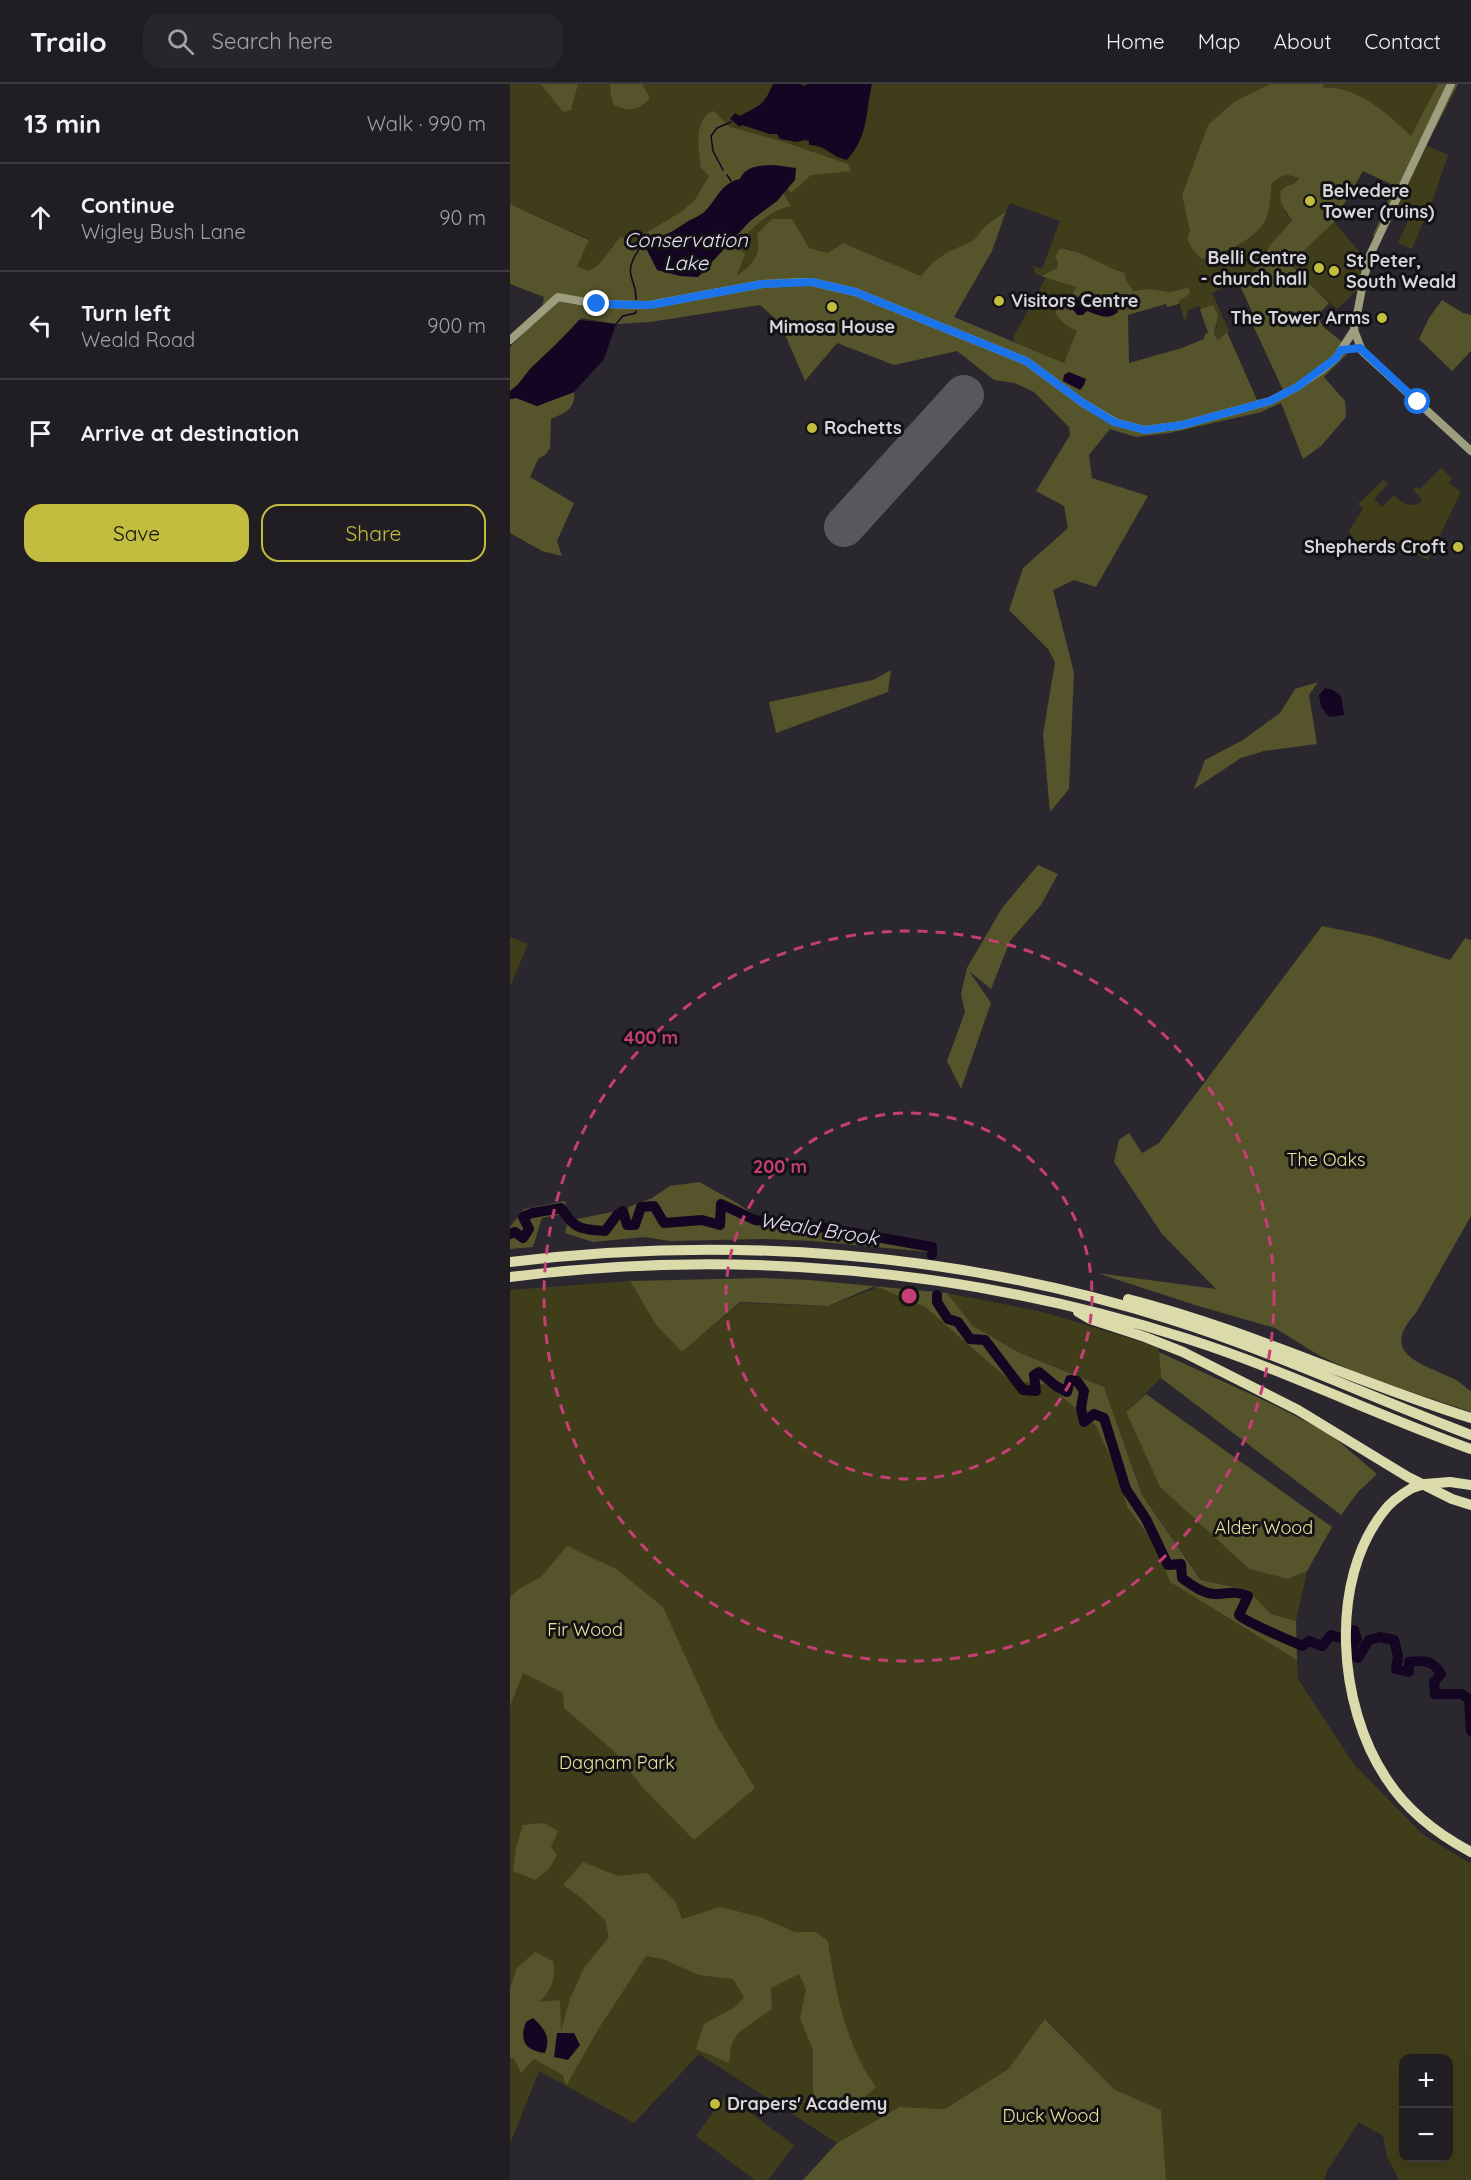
<!DOCTYPE html>
<html lang="en">
<head>
<meta charset="utf-8">
<style>
  :root { --surface:#201d23; --page:#28262b; --text:#f1f3f6; --muted:#a2a2a6; --line:#3d3b41; --accent:#c3bd3f }
  body { margin:0; font-family:Quicksand,sans-serif; background:var(--page); color:var(--text) }
  .controls { position:absolute; right:18px; bottom:18px; display:grid; overflow:hidden; border-radius:12px; box-shadow:0 6px 24px #0002 }
  .controls button { width:54px; height:54px; display:grid; place-items:center; padding:0; border:0; border-bottom:2px solid var(--line); background:var(--surface); color:var(--text); font:30px sans-serif }
  .stop { position:absolute; width:18px; height:18px; margin:-14px; border:4px solid #1a73e8; border-radius:50%; background:#fff }
  .stop.end { background:#1a73e8; border-color:#fff; box-shadow:0 2px 6px #0008 }
  .list { margin:0; padding:0; list-style:none }
  h2 { display:flex; justify-content:space-between; align-items:center; height:78px; margin:0; padding:0 24px; font-size:26px }
  h2 small { font-size:20px; font-weight:400; color:var(--muted) }
  .list li { display:grid; grid-template-columns:39px 1fr auto; gap:18px; align-items:center; box-sizing:border-box; height:108px; padding:0 24px; border-top:2px solid var(--line) }
  .list b { display:block; font-size:22px; white-space:nowrap }
  .list p { margin:0; font-size:20px; white-space:nowrap; color:var(--muted) }
  .list em { font-size:20px; font-style:normal; color:var(--muted) }
  .actions { display:flex; gap:12px; padding:18px 24px }
  .actions a { flex:1; padding:14px 0; border:2px solid var(--accent); border-radius:18px; text-align:center; font-size:21px; color:var(--accent) }
  .actions .main { background:var(--accent); color:#111 }
  .icon { flex:none; width:33px; height:33px; fill:none; stroke:currentColor; stroke-width:2; stroke-linecap:round; stroke-linejoin:round }
  .map { position:relative; flex:none; width:961px; height:2096px; overflow:hidden }
  header { display:flex; align-items:center; gap:36px; box-sizing:border-box; height:84px; padding:0 30px; background:var(--surface); border-bottom:2px solid var(--line) }
  header strong { font-size:28px }
  nav { display:flex; gap:33px; margin-inline-start:auto; font-size:21px }
  .search { width:420px; height:54px; background:var(--page); display:flex; align-items:center; gap:15px; box-sizing:border-box; padding:0 21px; border-radius:18px; color:var(--muted); font-size:22px }
  main { display:flex }
  aside { flex:1; background:var(--surface) }
  .map>svg:first-child { display:block }
  .green { fill:#403e1a; fill-rule:evenodd }
  .forest { fill:#56542a }
  .water { fill:#140522 }
  .lines { fill:none; stroke-linecap:round; stroke-linejoin:round }
  .stream { stroke:#140522; stroke-width:1.5 }
  .river { stroke:#140522; stroke-width:10 }
  .runway { stroke:#5a565d; stroke-width:40 }
  .secondary { stroke:#9d9d7f; stroke-width:8 }
  .highway { stroke:#dbdaab; stroke-width:10 }
  .highway-bridge { stroke:#dbdaab; stroke-width:10 }
  .route { stroke:#1a73e8; stroke-width:8 }
  .ring { fill:none; stroke:#c63e74; stroke-width:3; stroke-dasharray:10 8 }
  .poi-dot { fill:#c3bd3f; stroke:#121114; stroke-width:2 }
  .labels { text-anchor:middle; stroke-width:6; stroke-linejoin:round; paint-order:stroke }
  .poi-label { font-size:18px; font-weight:bold; fill:#d7d5da; stroke:#121114; text-anchor:start }
  .park-label { font-size:18px; fill:#e8e69e; stroke:#121114 }
  .water-label { font-size:20px; font-style:italic; fill:#e9def7; stroke:#121114 }
  .centre { fill:#c63e74; stroke:#121114; stroke-width:3 }
  .ring-label { font-size:18px; text-anchor:middle; font-weight:bold; fill:#c63e74; stroke:#121114; stroke-width:6; stroke-linejoin:round; paint-order:stroke }
</style>
</head>
<body>
<header>
<strong>Trailo</strong>
<div class="search"><svg class="icon" aria-label="search" viewBox="0 0 24 24"><circle cx="10" cy="10" r="6"/><path d="M15 15l6 6"/></svg>Search here</div>
<nav><a>Home</a><a>Map</a><a>About</a><a>Contact</a></nav>
</header>
<main>
<aside>
<h2>13 min<small>Walk · 990 m</small></h2>
<ul class="list">
<li><svg class="icon" aria-label="ahead" viewBox="0 0 24 24"><path d="M12 20V5M6 11l6-6 6 6"/></svg><div><b>Continue</b><p>Wigley Bush Lane</p></div><em>90 m</em></li>
<li><svg class="icon" aria-label="left" viewBox="0 0 24 24"><path d="M17 20v-9H6M10 6l-5 5 5 5"/></svg><div><b>Turn left</b><p>Weald Road</p></div><em>900 m</em></li>
<li><svg class="icon" aria-label="arrive" viewBox="0 0 24 24"><path d="M6 21V4h12l-3 4 3 4H6"/></svg><div><b>Arrive at destination</b></div></li>
</ul>
<div class="actions"><a class="main">Save</a><a>Share</a></div>
</aside>
<div class="map">
<svg width="961" height="2096" viewBox="0 0 961 2096">
  <rect width="100%" height="100%" fill="#2b272f"/>
  <path class="green" d="M 0,0 L 760,0 L 725,17 L 698,41 L 672,111 L 680,148 L 702,172 C 716,165 732,159 744,149 C 752,141 760,110 762,99 C 772,91 777,89 789,93 L 785,99 L 776,102 L 775,128 L 782,137 L 761,160 L 737,200 L 730,202 L 727,197 L 702,209 L 719,247 L 708,256 L 704,250 L 707,243 L 703,221 L 690,225 L 689,222 L 678,226 L 676,235 L 674,236 L 669,217 L 680,210 L 674,204 L 661,208 L 638,205 L 622,207 L 616,196 L 615,189 L 585,178 L 558,164 L 548,178 L 547,184 L 531,192 L 525,189 L 523,182 L 532,185 L 550,137 L 500,119 L 496,127 L 475,142 L 464,156 L 436,169 L 422,179 L 411,192 L 333,159 L 318,169 L 299,164 L 249,163 L 245,176 L 226,193 L 188,193 L 102,161 C 99,173 89,182 79,187 L 66,182 L 79,155 L 0,120 Z
    M 813,0 L 928,0 L 901,53 C 881,32 845,0 814,4 Z
    M 916,61 L 938,71 L 924,112 L 902,165 L 888,159 L 901,130 L 883,121 Z
    M 824,138 L 852,171 L 856,173 L 847,206 L 827,225 L 779,180 Z
    M 536,193 L 566,203 L 559,216 L 545,228 L 568,247 L 554,279 L 504,258 L 505,255 L 503,254 Z
    M 931,384 L 942,394 L 939,399 L 951,408 L 918,476 L 891,463 L 850,464 L 839,447 L 853,425 L 848,420 L 873,396 L 878,400 L 864,415 L 872,423 L 884,411 C 892,419 900,425 911,418 L 911,414 L 903,406 L 906,403 L 910,405 Z
    M 0,853 L 18,860 L 0,903 Z
    M 120,1197 L 146,1241 L 172,1268 L 230,1219 L 318,1222 L 364,1205 L 365,1202 L 415,1223 L 499,1296 L 538,1301 L 586,1342 L 608,1390 L 617,1423 L 647,1463 L 660,1498 L 787,1576 L 788,1595 L 843,1679 L 912,1750 L 961,1780 L 961,2096 L 889,2096 L 877,2073 L 873,2052 L 849,2038 L 817,2087 L 814,2096 L 656,2096 L 651,2026 L 604,2005 L 536,1935 L 498,1985 L 435,2025 L 389,2023 L 327,2059 L 189,1970 L 124,2039 L 29,1987 L 0,2060 L 0,1206 ZM 894,1974 L 938,1974 L 938,2074 L 894,2074 Z
    M 437,1209 L 533,1228 L 648,1263 L 651,1294 L 616,1328 L 650,1403 L 739,1485 L 778,1495 L 797,1487 L 786,1537 L 761,1530 L 738,1506 L 692,1496 L 632,1411 L 594,1303 L 510,1269 L 463,1242 Z
    M 216,2011 L 284,2061 L 258,2096 L 245,2096 L 186,2052 Z"/>
  <path class="forest" d="M 31,0 L 68,0 L 61,26 L 53,28 Z
    M 100,0 L 132,0 L 140,14 C 129,27 119,28 104,21 L 101,12 Z
    M 760,0 L 813,0 L 814,4 C 845,0 881,32 901,52 L 928,0 L 948,0 L 867,157 L 863,151 L 885,102 L 853,87 L 824,138 L 780,180 L 819,219 L 808,231 C 810,244 821,248 830,256 C 834,259 836,264 838,269 L 814,293 L 835,317 L 836,333 L 811,362 L 793,375 L 771,319 L 751,328 L 660,349 L 626,353 L 600,345 L 579,371 L 582,394 L 638,412 L 586,503 L 564,496 L 543,506 L 564,589 L 559,705 L 540,728 L 533,650 L 545,578 L 538,565 L 499,526 L 513,484 L 558,444 L 554,422 L 526,407 L 560,351 L 559,343 L 524,308 L 505,299 L 484,296 L 447,267 L 384,281 L 327,259 L 295,297 L 270,239 L 250,221 L 140,238 L 106,240 L 71,234 L 46,262 L 21,284 L 7,302 L 0,307 L 0,263 L 31,231 L 34,213 L 0,200 L 0,120 L 79,156 L 67,182 L 79,187 C 95,179 99,164 111,153 L 136,164 L 148,186 L 188,193 L 240,137 L 267,117 L 273,109 L 281,122 C 257,127 241,145 226,163 L 235,170 L 227,192 C 244,178 251,173 247,150 L 262,135 L 282,135 L 299,164 L 318,169 L 333,159 L 411,192 L 422,179 L 436,169 L 464,156 L 475,142 L 496,127 L 482,167 L 444,233 L 554,279 L 567,247 C 558,243 550,238 545,228 L 559,216 L 566,203 L 531,192 L 547,184 L 548,178 L 545,173 L 550,165 C 567,164 596,184 615,189 L 616,196 L 623,207 L 638,205 L 661,208 L 679,203 L 680,210 L 669,217 L 669,220 L 657,223 L 656,220 L 618,231 L 619,279 L 672,264 L 694,255 L 695,250 L 698,249 L 690,225 L 703,221 L 708,231 L 704,250 L 708,256 L 717,248 L 747,316 L 760,313 L 773,306 L 741,237 L 745,234 L 730,202 L 737,199 L 761,160 L 782,137 L 771,119 L 770,108 L 776,102 L 785,99 L 789,94 C 777,89 772,91 762,99 C 760,109 761,121 757,132 C 749,155 714,169 692,175 L 682,165 L 677,154 L 680,148 L 672,111 L 698,41 L 725,17 Z
    M 204,27 L 220,43 L 271,57 L 338,80 L 341,87 L 301,91 L 281,109 L 277,104 L 285,96 L 234,87 L 230,95 L 221,97 L 192,131 L 156,152 L 144,156 L 133,155 L 134,150 L 171,128 L 185,116 L 199,92 L 191,84 C 189,67 182,34 204,27 Z
    M 932,216 L 953,229 L 961,231 L 961,267 L 942,287 L 909,255 L 919,234 Z
    M 64,308 C 66,325 55,329 41,335 L 40,364 L 36,370 L 28,375 L 20,393 L 64,419 L 47,457 L 52,472 L 32,467 L 0,449 L 0,315 L 6,314 L 27,322 Z
    M 381,586 L 378,608 L 266,649 L 259,618 L 363,596 Z
    M 808,598 L 799,611 L 807,660 L 754,667 L 731,674 L 684,705 L 695,676 L 733,656 L 770,629 L 785,605 Z
    M 528,781 L 548,790 L 531,821 L 500,857 L 481,905 L 459,887 L 481,919 L 451,1005 L 437,977 L 455,928 L 451,910 L 457,884 L 492,824 Z
    M 812,842 L 861,852 L 940,876 L 955,854 L 961,856 L 961,1132 L 906,1229 C 867,1271 914,1280 946,1296 C 951,1299 956,1304 961,1307 L 961,1328 L 851,1291 L 810,1272 L 765,1244 L 685,1221 L 587,1189 L 706,1205 L 652,1150 L 604,1078 L 609,1056 L 619,1049 L 632,1069 L 649,1059 Z
    M 189,1098 L 227,1119 L 252,1136 L 329,1143 L 408,1159 L 419,1168 L 302,1157 L 253,1155 L 159,1157 L 135,1153 L 83,1158 L 55,1149 L 58,1137 L 111,1126 L 142,1114 L 160,1102 Z
    M 55,1117 L 57,1129 L 32,1134 L 23,1163 L 0,1165 L 0,1143 L 14,1125 Z
    M 252,1194 L 299,1196 L 437,1209 L 463,1242 L 510,1269 L 594,1303 L 632,1411 L 691,1496 L 738,1506 L 761,1530 L 786,1537 L 787,1576 L 660,1498 L 647,1463 L 617,1423 L 608,1390 L 586,1342 L 538,1301 L 499,1296 L 415,1223 L 365,1202 L 318,1222 L 230,1218 L 172,1268 L 146,1241 L 120,1197 Z
    M 649,1268 L 764,1321 L 820,1350 L 867,1390 L 848,1408 L 831,1431 L 651,1294 Z
    M 636,1310 L 822,1443 L 797,1487 L 778,1495 L 739,1485 L 650,1403 L 616,1328 Z
    M 57,1462 L 106,1485 L 153,1523 L 207,1642 L 245,1704 L 184,1756 L 133,1704 L 105,1668 L 54,1624 L 53,1609 L 13,1589 L 0,1622 L 0,1513 L 9,1505 L 31,1493 Z
    M 34,1739 L 48,1747 L 41,1763 L 47,1771 L 39,1785 L 25,1796 L 3,1787 L 6,1764 L 13,1741 Z
    M 73,1778 L 108,1792 L 137,1789 L 165,1817 L 172,1835 L 210,1823 L 250,1833 L 285,1848 L 305,1848 L 318,1857 C 324,1903 337,1965 366,2003 L 336,2029 L 303,2012 L 303,1966 L 290,1934 L 296,1905 L 289,1890 L 261,1904 L 262,1925 L 228,1949 L 221,1961 L 219,1979 L 186,1965 L 194,1940 L 225,1923 L 234,1913 L 223,1895 L 189,1891 L 153,1875 L 136,1872 L 89,1944 L 56,2002 L 53,1991 L 24,1975 L 11,1989 L 4,1974 L 0,1974 L 0,1904 L 7,1884 L 25,1868 L 43,1877 C 46,1893 42,1907 29,1918 L 50,1916 L 51,1947 L 60,1915 L 74,1884 L 99,1853 L 95,1836 L 70,1813 L 53,1801 Z
    M 535,1935 L 604,2005 L 651,2026 L 656,2096 L 293,2096 L 327,2059 L 389,2023 L 435,2025 L 498,1985 Z"/>
  <path class="water" d="M 263,0 L 291,0 L 293,2 L 298,0 L 362,0 C 355,30 359,51 337,76 C 321,73 318,62 299,61 L 299,57 L 295,56 L 287,58 L 270,55 L 267,50 L 260,50 L 232,41 L 230,43 L 220,35 L 225,29 L 230,32 C 250,20 253,23 263,0 Z
    M 264,81 L 286,84 L 285,96 L 267,117 L 240,137 L 188,193 L 170,192 L 147,186 L 136,164 L 128,160 L 133,155 C 153,156 164,146 180,136 C 184,134 189,132 193,129 C 207,117 209,100 230,95 C 237,81 250,82 264,81 Z
    M 573,211 L 607,224 L 608,228 C 597,237 589,231 577,227 L 573,231 L 567,231 L 562,224 C 563,218 567,213 573,211 Z
    M 69,236 L 106,240 L 94,275 L 64,308 L 27,322 L 6,314 L 0,315 L 0,307 C 10,301 14,291 22,283 C 39,267 54,253 69,236 Z
    M 559,288 L 576,295 L 574,301 L 570,306 L 553,297 L 554,291 Z
    M 815,604 L 823,606 L 831,612 L 834,631 L 819,633 L 811,623 L 809,611 Z
    M 23,1934 C 35,1945 41,1953 35,1969 C 15,1966 9,1957 16,1938 Z
    M 47,1949 L 64,1949 L 70,1961 L 58,1976 L 44,1973 Z"/>
  <g class="lines">
    <path class="stream" d="M 213,86 L 203,67 L 201,52 L 207,44 L 221,38
      M 217,91 L 221,97
      M 126,216 C 126,201 123,202 121,191 C 118,181 126,170 131,162
      M 106,240 L 113,232 L 126,229 L 126,227"/>
    <path class="river" d="M 0,1150 L 5,1148 L 13,1154 L 19,1145 L 13,1133 L 22,1129 L 51,1124 C 65,1146 71,1145 95,1147 L 107,1131 L 113,1127 L 117,1141 L 125,1141 L 131,1123 L 144,1122 L 154,1139 L 192,1136 L 210,1141 L 211,1120 L 245,1136 L 316,1144 L 422,1163 L 422,1171
      M 427,1211 L 427,1218 L 438,1235 L 448,1238 L 460,1255 L 475,1256 L 513,1306 L 526,1307 L 524,1291 L 529,1288 L 546,1302 L 557,1308 L 560,1296 L 567,1297 L 574,1307 L 571,1324 L 574,1338 L 584,1330 L 594,1334 L 616,1405 L 636,1435 L 658,1481 L 671,1480 L 672,1494 C 682,1501 694,1511 708,1510 C 722,1509 724,1507 738,1512 L 729,1531 C 735,1538 779,1556 792,1562 L 799,1557 L 812,1562 L 821,1551 L 831,1554 L 844,1546 L 847,1555 L 840,1567 L 848,1574 L 859,1556 L 870,1553 L 884,1556 L 888,1572 L 886,1585 L 899,1588 L 899,1578 C 913,1576 923,1576 931,1590 L 924,1598 L 925,1610 L 951,1610 L 959,1615 L 961,1647"/>
    <path class="runway" d="M 334,443 L 454,311"/>
    <path class="secondary" d="M 844,246 L 852,267 L 961,367
      M 0,256 L 48,213 L 87,220 L 139,221 L 252,200 L 290,198 L 302,198 L 345,208 L 516,277 L 573,319 L 605,338 L 635,346 L 672,341 L 760,317 L 787,303 L 813,285 L 826,274 L 844,246 L 854,194 L 860,171 L 941,0"/>
    <path class="highway" d="M 0,1178 C 221,1151 447,1168 659,1235 C 762,1267 860,1313 961,1351
      M 0,1193 C 226,1164 461,1185 678,1255 C 775,1286 866,1331 961,1365
      M 618,1215 C 736,1245 845,1298 961,1334
      M 568,1228 L 580,1235 L 635,1253 L 673,1268 L 788,1326 L 898,1393 L 942,1415 L 961,1421
      M 940,1398 L 961,1401
      M 902,1404 C 892,1410 881,1417 874,1427 C 818,1497 828,1622 876,1694 C 897,1727 927,1750 961,1768"/>
    <path class="highway-bridge" d="M 902,1404 L 915,1400 L 940,1398"/>
  </g>
  <g class="lines">
    <path class="route" d="M 87,220 L 140,221 L 252,200 L 302,198 L 345,208 L 516,277 L 573,319 L 604,338 L 635,346 L 672,341 L 760,317 L 787,303 L 826,274 L 831,266 L 850,264 L 908,318"/>
  </g>
  <g class="ring">
    <circle cx="399" cy="1212" r="183"/>
    <circle cx="399" cy="1212" r="365"/>
  </g>
  <g class="poi-dot">
    <circle cx="800" cy="117" r="6"/>
    <circle cx="809" cy="184" r="6"/>
    <circle cx="824" cy="187" r="6"/>
    <circle cx="489" cy="217" r="6"/>
    <circle cx="322" cy="223" r="6"/>
    <circle cx="872" cy="234" r="6"/>
    <circle cx="302" cy="344" r="6"/>
    <circle cx="948" cy="463" r="6"/>
    <circle cx="205" cy="2020" r="6"/>
  </g>
  <g class="labels">
    <g class="poi-label">
      <text x="812" y="113">Belvedere<tspan x="812" dy="21">Tower (ruins)</tspan></text>
      <text x="797" y="180" text-anchor="end">Belli Centre<tspan x="797" dy="21">- church hall</tspan></text>
      <text x="836" y="183">St Peter,<tspan x="836" dy="21">South Weald</tspan></text>
      <text x="501" y="223">Visitors Centre</text>
      <text x="860" y="240" text-anchor="end">The Tower Arms</text>
      <text x="322" y="249" text-anchor="middle">Mimosa House</text>
      <text x="314" y="350">Rochetts</text>
      <text x="936" y="469" text-anchor="end">Shepherds Croft</text>
      <text x="217" y="2026">Drapers' Academy</text>
    </g>
    <g class="park-label">
      <text x="816" y="1082">The Oaks</text>
      <text x="754" y="1450">Alder Wood</text>
      <text x="75" y="1552">Fir Wood</text>
      <text x="107" y="1685">Dagnam Park</text>
      <text x="541" y="2038">Duck Wood</text>
    </g>
    <g class="water-label">
      <text x="176" y="163">Conservation<tspan x="176" dy="23">Lake</tspan></text>
      <text transform="translate(309 1145) rotate(9)" y="7">Weald Brook</text>
    </g>
  </g>
  <circle cx="399" cy="1212" r="9" class="centre"/>
  <g class="ring-label">
    <text x="141" y="960">400 m</text>
    <text x="270" y="1089">200 m</text>
  </g>
</svg>
<div class="controls">
<button>+</button>
<button>−</button>
</div>
<div class="stop" style="left:908px;top:318px"></div>
<div class="stop end" style="left:87px;top:220px"></div>
</div>
</main>
</body>
</html>
